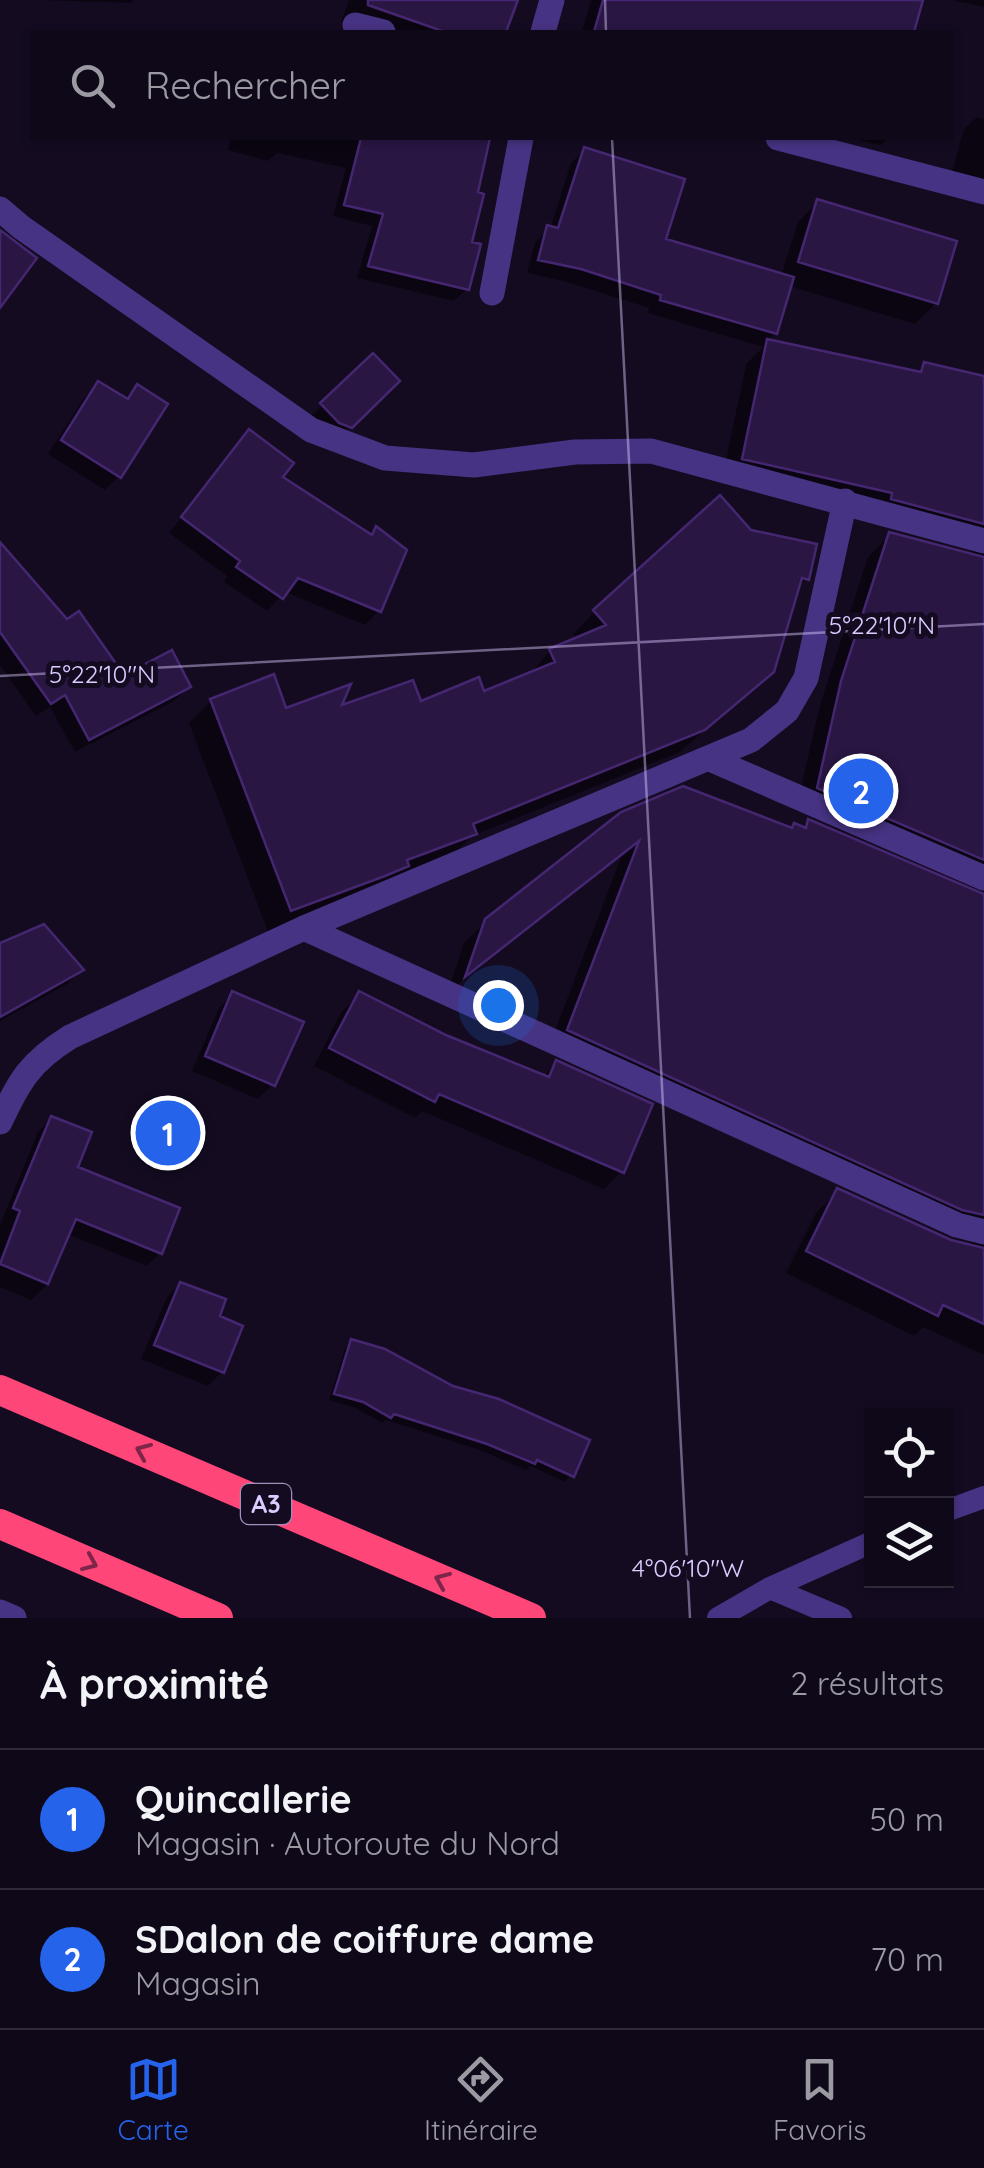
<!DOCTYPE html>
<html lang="fr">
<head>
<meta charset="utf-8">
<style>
  :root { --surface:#0f0819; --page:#1d1626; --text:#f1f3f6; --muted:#9b9aa2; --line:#2f2938; --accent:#2563eb }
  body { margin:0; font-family:Quicksand,sans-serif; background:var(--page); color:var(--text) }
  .controls { position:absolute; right:30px; bottom:30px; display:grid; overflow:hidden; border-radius:0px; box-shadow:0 2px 8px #0004 }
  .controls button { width:90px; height:90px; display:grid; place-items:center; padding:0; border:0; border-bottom:2px solid var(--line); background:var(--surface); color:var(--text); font:50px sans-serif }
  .you { position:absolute; left:498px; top:1005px; width:35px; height:35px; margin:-25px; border:8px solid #fff; border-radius:50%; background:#1a73e8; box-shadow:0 0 0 15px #1a73e833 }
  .badge { display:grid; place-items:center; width:65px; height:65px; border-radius:50%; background:var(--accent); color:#fff; font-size:32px; font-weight:700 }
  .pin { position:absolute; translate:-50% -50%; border:5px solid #fff; box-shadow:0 2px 10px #0006 }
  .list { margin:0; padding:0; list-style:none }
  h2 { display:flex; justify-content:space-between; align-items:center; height:130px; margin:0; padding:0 40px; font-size:42px }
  h2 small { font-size:32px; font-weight:400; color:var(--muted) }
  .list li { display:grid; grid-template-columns:65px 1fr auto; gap:30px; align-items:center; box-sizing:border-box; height:140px; padding:0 40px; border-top:2px solid var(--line) }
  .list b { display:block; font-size:38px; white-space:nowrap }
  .list p { margin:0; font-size:32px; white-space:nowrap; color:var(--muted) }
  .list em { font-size:32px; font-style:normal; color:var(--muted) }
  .icon { flex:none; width:55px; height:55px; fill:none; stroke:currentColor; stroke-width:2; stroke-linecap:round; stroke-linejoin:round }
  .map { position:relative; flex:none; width:984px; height:1618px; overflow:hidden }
  .search { position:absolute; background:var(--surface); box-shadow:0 2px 8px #0004; left:30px; right:30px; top:30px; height:110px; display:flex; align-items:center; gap:25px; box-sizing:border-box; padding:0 35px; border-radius:0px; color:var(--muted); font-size:38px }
  .sheet { height:410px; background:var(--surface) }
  nav { display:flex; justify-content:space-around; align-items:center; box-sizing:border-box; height:140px; border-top:2px solid var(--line); background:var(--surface); font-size:28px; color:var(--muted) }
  nav a { display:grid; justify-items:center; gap:5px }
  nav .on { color:var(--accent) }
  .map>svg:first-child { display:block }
  .shadow { fill:#0007 }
  .building { fill:#291643; stroke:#452771; stroke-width:2.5 }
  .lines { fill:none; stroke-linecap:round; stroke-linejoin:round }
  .service { stroke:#473383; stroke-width:22 }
  .minor { stroke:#473383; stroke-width:25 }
  .motorway { stroke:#ff4679; stroke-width:30 }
  .oneway { stroke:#7e2649 }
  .ticks { fill:none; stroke:#dccbff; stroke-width:2.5; stroke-opacity:0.45 }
  .labels { text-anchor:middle; stroke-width:10; stroke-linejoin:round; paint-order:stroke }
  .shield { fill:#140b21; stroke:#a091bc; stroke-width:2.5 }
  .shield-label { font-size:25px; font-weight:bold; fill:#dccbff }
  .ticks-label { font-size:25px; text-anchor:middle; fill:#dccbff; stroke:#140b21; stroke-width:10; stroke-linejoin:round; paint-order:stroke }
</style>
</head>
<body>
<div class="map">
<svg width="984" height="1618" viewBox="0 0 984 1618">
  <rect width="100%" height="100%" fill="#140b21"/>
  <path class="shadow" d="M 37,0 L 134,0 L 131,3 Z
    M 349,0 L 515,0 L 503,32 L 369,32 L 341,22 Z
    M 591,0 L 920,0 L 912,32 L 582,32 Z
    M 951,0 L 984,0 L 984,7 Z
    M 977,117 L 984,119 L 984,181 L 952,172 L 964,129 Z
    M 231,138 L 488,138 L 475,194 L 467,289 L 454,301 L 357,278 L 372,226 L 333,216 L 346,168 L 277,153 L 268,161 L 228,150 Z
    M 849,138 L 889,138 L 881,145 Z
    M 584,150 L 663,241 L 781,276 L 798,222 L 818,202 L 936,303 L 915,324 L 789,286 L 775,333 L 766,342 L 916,373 L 924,365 L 984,379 L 984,873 L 971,886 L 796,809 L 820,705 L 868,557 L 890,535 L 978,559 L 967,547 L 722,480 L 746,364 L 763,347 L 648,313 L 649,308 L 567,282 L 527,273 L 535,242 L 550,229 L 571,163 Z
    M 372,357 L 396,381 L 335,441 L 308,419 Z
    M 98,384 L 125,400 L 138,387 L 119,476 L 105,490 L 48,454 L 84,398 Z
    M 249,432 L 279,478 L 369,536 L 376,529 L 379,611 L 365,625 L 285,592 L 267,611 L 224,582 L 227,576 L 169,533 Z
    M 750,532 L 807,579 L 796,589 L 772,671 L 680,752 L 472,836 L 452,856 L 268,932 L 189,723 L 211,701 L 285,711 L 420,704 L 483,694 L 529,675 L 550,651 L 578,639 L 573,634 L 594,612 Z
    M 0,546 L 67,622 L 123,678 L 188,687 L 174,701 L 75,752 L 50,707 L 36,716 L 0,665 Z
    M 622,814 L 791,830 L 802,829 L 809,822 L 984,915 L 984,1355 L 923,1327 L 914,1336 L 786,1273 L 816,1213 L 838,1191 L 950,1242 L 978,1250 L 967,1238 L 547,1052 L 621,857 L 447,993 L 464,943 L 487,921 Z
    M 81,970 L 67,984 L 0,1021 L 0,1006 Z
    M 233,994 L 272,1085 L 258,1099 L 192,1071 L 219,1008 Z
    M 360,994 L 445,1037 L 543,1077 L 556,1063 L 622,1171 L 604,1189 L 422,1111 L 415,1118 L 314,1066 L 342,1011 Z
    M 51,1119 L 74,1169 L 160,1253 L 147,1266 L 67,1234 L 45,1287 L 31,1300 L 0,1287 L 0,1225 L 38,1132 Z
    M 180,1284 L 222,1372 L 208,1386 L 141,1359 L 166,1299 Z
    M 352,1341 L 452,1389 L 571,1475 L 565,1482 L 530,1466 L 526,1470 L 480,1450 L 386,1420 L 382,1423 L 356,1408 L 329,1400 L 345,1348 Z"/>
  <path class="building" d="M 368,0 L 518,0 L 506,32 L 445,32 L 368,5 Z
    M 603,0 L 923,0 L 914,32 L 594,32 Z
    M 361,138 L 490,138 L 478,192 L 484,194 L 472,242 L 481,244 L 469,290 L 368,266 L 383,214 L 344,205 Z
    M 584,147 L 685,179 L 666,239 L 794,277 L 777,334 L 660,300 L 661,295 L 581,269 L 538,260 L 547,225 L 558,228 Z
    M 817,199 L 957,241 L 938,304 L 798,262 Z
    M 0,230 L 37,258 L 0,308 Z
    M 767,339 L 921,372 L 924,362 L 984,376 L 984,524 L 891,499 L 892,493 L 742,459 Z
    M 373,353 L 400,381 L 352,428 L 339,423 L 320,403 Z
    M 98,381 L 128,399 L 137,384 L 168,404 L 121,478 L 61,440 Z
    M 249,429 L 294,463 L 283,477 L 372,535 L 376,526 L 407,550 L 381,612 L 298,578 L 283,599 L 236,567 L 240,561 L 181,517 Z
    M 720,495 L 751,530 L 817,544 L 809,580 L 802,578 L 774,672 L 705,730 L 473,824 L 477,834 L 407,860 L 409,866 L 385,876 L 291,911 L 210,699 L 274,674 L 286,708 L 351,684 L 342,705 L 413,680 L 421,701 L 479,677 L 484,691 L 555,662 L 549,649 L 606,625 L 593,610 Z
    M 889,532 L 984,557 L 984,860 L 817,788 L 841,681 Z
    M 0,542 L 67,619 L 79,611 L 124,675 L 172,650 L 191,687 L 89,740 L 65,695 L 51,704 L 0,632 Z
    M 683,786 L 792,828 L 794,823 L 806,828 L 808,819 L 984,894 L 984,1215 L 962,1210 L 567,1030 L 639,841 L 465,977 L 485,919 L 621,812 Z
    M 44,924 L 84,970 L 0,1017 L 0,943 Z
    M 232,991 L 304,1022 L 275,1086 L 205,1056 Z
    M 359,991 L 446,1035 L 549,1077 L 556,1060 L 653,1104 L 624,1173 L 439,1094 L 435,1102 L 329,1048 Z
    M 51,1116 L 92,1132 L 78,1167 L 180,1208 L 162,1254 L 76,1219 L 48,1284 L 0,1264 L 20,1211 L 13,1208 Z
    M 837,1188 L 951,1240 L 984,1248 L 984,1324 L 943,1305 L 938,1316 L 806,1251 Z
    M 180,1282 L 226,1299 L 220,1316 L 243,1326 L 224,1373 L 154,1345 Z
    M 351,1339 L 385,1349 L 453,1386 L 499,1399 L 590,1440 L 574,1477 L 537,1460 L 535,1464 L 487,1444 L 394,1414 L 391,1418 L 363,1402 L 334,1394 Z"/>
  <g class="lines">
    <path class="service" d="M 946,1511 L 984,1497
      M 770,1588 L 841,1618
      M 718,1618 L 770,1588 L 872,1542"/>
    <path class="minor" d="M 355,25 L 383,32
      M 543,32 L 552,0
      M 778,138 L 984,192
      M 0,209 L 21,227 L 311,430 L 385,458 L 474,465 L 575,452 L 651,451 L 984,541
      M 492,293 L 521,138
      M 710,759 L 984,878
      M 304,928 L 957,1225 L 984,1232
      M 0,1122 C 19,1081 30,1062 70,1037 L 304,928 L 751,740 L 787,711 L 806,678 L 845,501
      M 0,1612 L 14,1618"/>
    <path class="motorway" d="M 0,1390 L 531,1618
      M 0,1524 L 218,1618"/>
  </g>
  <defs><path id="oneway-chevron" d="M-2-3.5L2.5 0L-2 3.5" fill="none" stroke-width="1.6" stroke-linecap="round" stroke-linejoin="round" transform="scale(2.5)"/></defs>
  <g class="oneway">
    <use href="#oneway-chevron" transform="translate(143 1451) rotate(-157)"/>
    <use href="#oneway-chevron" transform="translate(90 1563) rotate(23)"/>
    <use href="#oneway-chevron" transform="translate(442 1580) rotate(-157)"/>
  </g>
  <path class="ticks" d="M 605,0 L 606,32M 612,138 L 690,1618M 0,676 L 984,624"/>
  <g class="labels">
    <rect class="shield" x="241" y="1484" width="50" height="40" rx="8"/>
    <g class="shield-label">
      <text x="266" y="1513">A3</text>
    </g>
  </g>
  <g class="ticks-label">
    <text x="882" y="634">5°22'10"N</text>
    <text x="102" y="683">5°22'10"N</text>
    <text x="688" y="1577">4°06'10"W</text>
  </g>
</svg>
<div class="controls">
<button><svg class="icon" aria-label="locate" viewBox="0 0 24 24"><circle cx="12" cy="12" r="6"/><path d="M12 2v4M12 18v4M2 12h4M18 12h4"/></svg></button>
<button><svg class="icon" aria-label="layers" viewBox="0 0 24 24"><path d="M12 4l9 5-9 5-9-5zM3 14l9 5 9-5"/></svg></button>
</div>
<div class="you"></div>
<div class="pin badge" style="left:168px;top:1133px">1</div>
<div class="pin badge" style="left:861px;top:791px">2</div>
<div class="search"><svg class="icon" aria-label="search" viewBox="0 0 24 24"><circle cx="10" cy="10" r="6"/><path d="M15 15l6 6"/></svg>Rechercher</div>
</div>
<section class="sheet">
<h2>À proximité<small>2 résultats</small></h2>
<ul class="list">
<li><span class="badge">1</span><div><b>Quincallerie</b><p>Magasin · Autoroute du Nord</p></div><em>50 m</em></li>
<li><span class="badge">2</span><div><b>SDalon de coiffure dame</b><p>Magasin</p></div><em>70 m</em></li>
</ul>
</section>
<nav>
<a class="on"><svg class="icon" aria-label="map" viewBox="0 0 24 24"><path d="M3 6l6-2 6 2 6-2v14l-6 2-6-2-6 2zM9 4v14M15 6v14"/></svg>Carte</a>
<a><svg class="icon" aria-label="directions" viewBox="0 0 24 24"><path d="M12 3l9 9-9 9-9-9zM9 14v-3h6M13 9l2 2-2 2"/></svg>Itinéraire</a>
<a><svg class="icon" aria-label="saved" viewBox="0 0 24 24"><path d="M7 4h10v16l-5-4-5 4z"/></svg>Favoris</a>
</nav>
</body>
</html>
